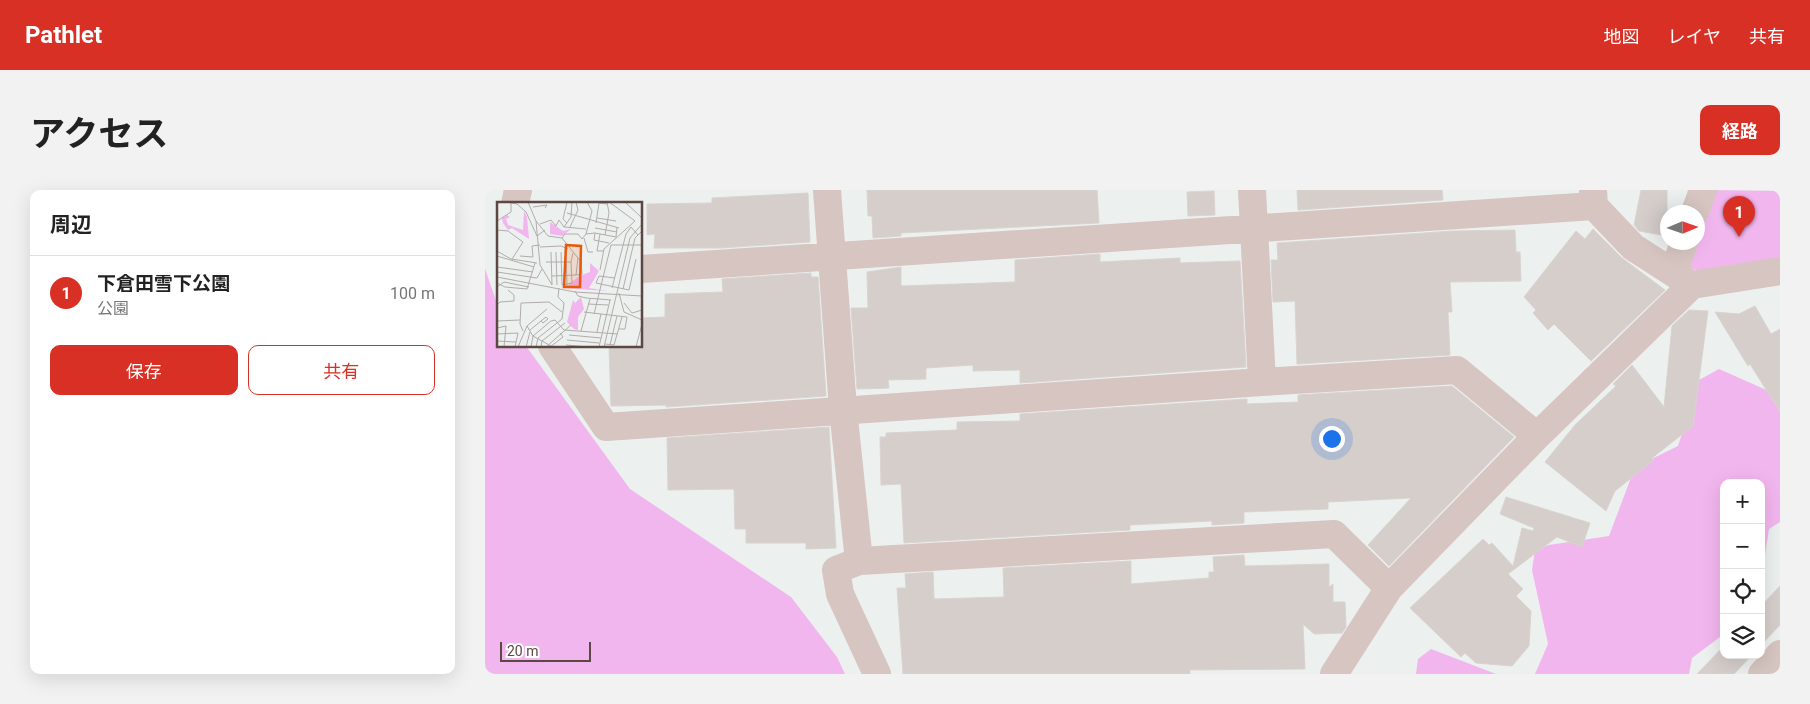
<!DOCTYPE html>
<html lang="ja">
<head>
<meta charset="utf-8">
<style>
  :root { --surface:#fff; --page:#f2f2f2; --text:#222; --muted:#767676; --line:#e0e0e0; --accent:#d93025 }
  body { margin:0; font-family:Roboto,"Noto Sans JP",sans-serif; background:var(--page); color:var(--text) }
  .controls { position:absolute; right:15px; bottom:15px; display:grid; overflow:hidden; border-radius:10px; box-shadow:0 5px 20px #0002 }
  .controls button { width:45px; height:45px; display:grid; place-items:center; padding:0; border:0; border-bottom:1px solid var(--line); background:var(--surface); color:var(--text); font:25px sans-serif }
  .compass { position:absolute; left:1175px; top:15px; width:45px; height:45px; border-radius:50%; background:var(--surface); box-shadow:0 5px 20px #0002; rotate:88deg }
  .scale { position:absolute; left:15px; bottom:12px; width:91px; box-sizing:border-box; padding-left:5px; border:2px solid #5c4743; border-top:0; font-size:14px; line-height:18px; white-space:nowrap; color:#5c4743; -webkit-text-stroke:4px #fff; paint-order:stroke }
  .you { position:absolute; left:846px; top:248px; width:18px; height:18px; margin:-12px; border:4px solid #fff; border-radius:50%; background:#1a73e8; box-shadow:0 0 0 8px #1a73e833 }
  .badge { display:grid; place-items:center; width:32px; height:32px; border-radius:50%; background:var(--accent); color:#fff; font-size:16px; font-weight:700 }
  .pin { position:absolute; translate:-50% -41px; filter:drop-shadow(0 1px 2px #0008) }
  .pin::after { content:''; position:absolute; top:26px; width:18px; height:15px; background:inherit; clip-path:polygon(0 0,100% 0,50% 100%) }
  .list { margin:0; padding:0; list-style:none }
  h2 { display:flex; justify-content:space-between; align-items:center; height:65px; margin:0; padding:0 20px; font-size:21px }
  h2 small { font-size:16px; font-weight:400; color:var(--muted) }
  .list li { display:grid; grid-template-columns:32px 1fr auto; gap:15px; align-items:center; box-sizing:border-box; height:75px; padding:0 20px; border-top:1px solid var(--line) }
  .list b { display:block; font-size:19px; white-space:nowrap }
  .list p { margin:0; font-size:16px; white-space:nowrap; color:var(--muted) }
  .list em { font-size:16px; font-style:normal; color:var(--muted) }
  .actions { display:flex; gap:10px; padding:15px 20px }
  .actions a { flex:1; padding:11px 0; border:1px solid var(--accent); border-radius:10px; text-align:center; font-size:18px; color:var(--accent) }
  .actions .main { background:var(--accent); color:#fff }
  .icon { flex:none; width:28px; height:28px; fill:none; stroke:currentColor; stroke-width:2; stroke-linecap:round; stroke-linejoin:round }
  .map { position:relative; flex:none; width:1295px; height:484px; overflow:hidden; border-radius:10px }
  header { display:flex; align-items:center; gap:30px; box-sizing:border-box; height:70px; padding:0 25px; background:var(--accent); color:#fff }
  header strong { font-size:24px }
  nav { display:flex; gap:28px; margin-inline-start:auto; font-size:18px }
  .intro { display:flex; align-items:center; justify-content:space-between; box-sizing:border-box; height:120px; padding:0 30px }
  h1 { margin:0; font-size:35px }
  .button { padding:12px 22px; border-radius:10px; background:var(--accent); color:#fff; font-size:18px; font-weight:700 }
  main { display:flex; gap:30px; padding:0 30px }
  aside { flex:1; background:var(--surface); border-radius:10px; box-shadow:0 5px 20px #0002 }
  .map>svg:first-child { display:block }
  .green { fill:#f2b6ee }
  .building { fill:#d5cecb; stroke:#d9d4d0 }
  .lines { fill:none; stroke-linecap:round; stroke-linejoin:round }
  .street { stroke:#d6c5c1; stroke-width:28 }
  .inset-road { fill:none; stroke:#b2acaa; stroke-width:1 }
  .view { fill:#e8590c; fill-opacity:0.15; stroke:#e8590c; stroke-width:2.5 }
  .inset-edge { fill:none; stroke:#5c4743; stroke-width:2.5 }
</style>
</head>
<body>
<header>
<strong>Pathlet</strong>
<nav><a>地図</a><a>レイヤ</a><a>共有</a></nav>
</header>
<div class="intro"><h1>アクセス</h1><a class="button">経路</a></div>
<main>
<aside>
<h2>周辺<small></small></h2>
<ul class="list">
<li><span class="badge">1</span><div><b>下倉田雪下公園</b><p>公園</p></div><em>100 m</em></li>
</ul>
<div class="actions"><a class="main">保存</a><a>共有</a></div>
</aside>
<div class="map">
<svg width="1295" height="484" viewBox="0 0 1295 484">
  <rect width="100%" height="100%" fill="#ecf0ef"/>
  <path class="green" d="M 1226,0 L 1295,1 L 1295,74 L 1225,86 L 1201,76 L 1209,53 L 1212,52 L 1213,41 Z
    M 0,79 L 14,119 L 14,156 L 41,156 L 145,299 L 306,407 L 352,467 L 360,484 L 0,484 Z
    M 1234,179 L 1295,206 L 1295,332 L 1284,339 L 1276,391 L 1276,293 L 1239,293 L 1239,444 L 1207,468 L 1204,484 L 1050,484 L 1063,454 L 1047,380 L 1050,360 L 1064,355 L 1124,346 L 1150,277 L 1193,256 L 1214,190 Z
    M 946,459 L 1011,484 L 931,484 L 933,469 Z"/>
  <path class="building" d="M 382,0 L 612,0 L 614,33 L 416,43 L 416,46 L 388,48 L 387,26 L 383,26 Z
    M 812,0 L 957,0 L 958,10 L 813,20 Z
    M 1156,0 L 1182,0 L 1182,46 L 1154,41 L 1149,35 Z
    M 729,1 L 730,25 L 703,26 L 702,2 Z
    M 323,3 L 325,52 L 236,58 L 169,58 L 170,44 L 162,45 L 162,14 L 227,13 L 227,8 Z
    M 1108,39 L 1137,68 L 1180,100 L 1106,171 L 1069,134 L 1063,140 L 1048,123 L 1051,120 L 1039,107 L 1091,41 L 1100,49 Z
    M 1030,40 L 1031,62 L 1035,62 L 1036,91 L 965,92 L 967,122 L 963,122 L 965,165 L 812,174 L 810,111 L 788,112 L 786,70 L 793,70 L 792,53 L 968,41 Z
    M 615,64 L 615,72 L 695,68 L 695,73 L 755,71 L 761,177 L 535,193 L 535,180 L 488,181 L 488,175 L 441,178 L 441,189 L 403,190 L 404,198 L 372,199 L 366,118 L 383,118 L 382,82 L 416,77 L 416,96 L 530,92 L 530,70 Z
    M 326,83 L 326,87 L 333,87 L 341,206 L 181,217 L 181,215 L 126,216 L 124,156 L 156,156 L 156,128 L 180,127 L 180,104 L 238,102 L 237,89 Z
    M 1270,116 L 1286,144 L 1295,139 L 1295,222 L 1265,174 L 1263,176 L 1230,122 L 1254,124 Z
    M 1204,120 L 1223,121 L 1208,236 L 1167,268 L 1169,270 L 1130,301 L 1121,321 L 1060,272 L 1090,235 L 1131,196 L 1128,194 L 1147,175 L 1179,217 L 1187,136 Z
    M 967,196 L 1029,247 L 904,376 L 883,355 L 926,308 L 843,312 L 843,319 L 759,322 L 759,333 L 727,335 L 727,331 L 645,335 L 645,340 L 419,353 L 416,294 L 396,295 L 395,247 L 401,247 L 401,243 L 472,240 L 472,232 L 535,231 L 535,224 L 762,209 L 762,214 L 813,212 L 813,205 Z
    M 344,237 L 351,358 L 321,359 L 321,353 L 261,353 L 261,339 L 250,339 L 249,299 L 183,300 L 182,248 Z
    M 1021,307 L 1105,333 L 1097,357 L 1072,347 L 1023,384 L 1038,399 L 1031,406 L 1046,421 L 1044,456 L 1027,476 L 991,473 L 980,463 L 976,467 L 925,418 L 998,349 L 1004,355 L 1007,353 L 1028,376 L 1037,338 L 1048,341 L 1049,338 L 1015,324 Z
    M 759,365 L 760,376 L 844,374 L 844,397 L 848,394 L 848,412 L 860,412 L 861,437 L 857,443 L 829,444 L 818,434 L 820,479 L 705,480 L 705,484 L 418,484 L 412,398 L 421,398 L 420,384 L 448,382 L 449,409 L 519,407 L 518,378 L 646,371 L 646,394 L 724,388 L 724,382 L 729,382 L 728,367 Z
    M 1295,396 L 1295,435 L 1276,455 L 1276,416 Z
    M 1239,456 L 1239,465 L 1267,465 L 1249,484 L 1212,484 Z"/>
  <g class="lines">
    <path class="street" d="M 342,0 L 358,219 L 374,371 L 849,344 L 904,398 L 1052,246 L 1207,95 L 1295,81
      M 767,0 L 777,192 L 972,180 L 1052,246
      M 1108,0 L 1109,16 L 1148,57 L 1207,95
      M 30,14 L 33,0
      M 1210,22 L 1218,0
      M 156,79 L 1109,16
      M 1189,82 L 1199,52
      M 67,156 L 121,237 L 777,192
      M 374,371 L 351,380 L 355,404 L 392,484
      M 849,484 L 904,398
      M 1277,484 L 1295,464"/>
  </g>
  <g transform="translate(12 12)">
    <rect width="145" height="145" fill="#ecf0ef"/>
    <path d="M 27,9 L 30,15 L 32,37 L 15,26 L 11,28 L 6,21 L 5,16 L 10,13 L 13,15 L 9,17 L 11,23 L 26,28 ZM 53,20 L 66,29 L 74,27 L 65,34 L 53,32 ZM 93,61 L 102,69 L 92,86 L 110,89 L 68,86 L 82,74 L 93,70 ZM 84,95 L 87,107 L 81,115 L 81,128 L 77,127 L 70,120 L 76,98 L 81,106 L 78,101 Z" fill="#f2b6ee"/>
    <path class="inset-road" d="M 9,0 L 20,2 L 29,10 L 40,34 L 48,28M 31,0 L 39,19 L 43,63 L 55,83 L 54,50M 128,0 L 145,16M 36,5 L 50,3 L 48,6M 70,11 L 122,26M 100,16 L 119,19M 0,19 L 14,10 L 14,0M 39,19 L 51,34 L 65,36 L 81,56 L 79,73 L 55,74M 70,21 L 66,17 L 70,0M 99,21 L 102,1 L 110,2M 43,22 L 54,18 L 59,24 L 62,18 L 67,25M 67,25 L 74,15 L 75,0M 67,25 L 89,27M 73,25 L 81,8 L 79,0M 98,26 L 120,30M 0,28 L 11,29 L 26,40 L 15,57M 98,31 L 97,38 L 112,41M 89,32 L 95,9 L 90,0M 103,32 L 100,49 L 107,49M 108,33 L 112,11 L 110,0M 65,36 L 68,32 L 81,32 L 85,37 L 89,32 L 98,31 L 119,35 L 120,25M 87,36 L 91,50 L 96,50M 43,45 L 64,44 L 71,47M 0,49 L 14,57 L 40,61M 69,49 L 70,84M 59,50 L 60,83M 64,50 L 65,83 L 75,81 L 74,60M 0,54 L 37,65M 23,54 L 36,55 L 35,44 L 43,43M 49,60 L 74,60 L 76,51M 0,65 L 36,70M 103,68 L 107,47 L 138,19 L 112,0M 0,70 L 40,76 L 45,67M 79,73 L 85,72 L 84,59 L 81,56M 0,75 L 78,90 L 145,94M 118,76 L 102,74 L 99,81 L 132,88 L 139,57M 0,81 L 8,85 L 30,87 L 38,61M 0,85 L 7,80 L 32,85M 115,86 L 129,32 L 134,25 L 141,33M 126,87 L 138,36 L 145,29M 78,89 L 81,94 L 89,96 L 114,98M 122,91 L 127,110 L 145,118M 127,101 L 135,111 L 145,108M 91,102 L 111,103M 0,103 L 3,100 L 17,99 L 17,93 L 11,88M 87,110 L 130,115 L 128,127 L 122,127M 97,112 L 114,43 L 145,43M 0,119 L 23,118M 30,124 L 50,107M 0,126 L 9,124 L 7,145M 33,128 L 44,119 L 49,115 L 51,117 L 46,121 L 44,119M 67,128 L 121,132M 26,129 L 23,122 L 24,101 L 52,100 L 65,110M 84,129 L 93,97M 100,130 L 104,112M 0,132 L 21,131 L 18,145M 72,133 L 104,136M 70,138 L 102,141M 0,139 L 19,140M 108,142 L 117,143 L 125,115M 69,143 L 91,145M 113,143 L 120,114M 21,145 L 30,124 L 36,134 L 54,144M 29,145 L 33,130M 34,145 L 36,134 L 54,119 L 58,118 L 67,128M 39,145 L 41,136 L 65,117 L 67,101 L 61,95 L 62,86M 44,145 L 45,139 L 68,121M 49,145 L 74,123M 53,145 L 66,135 L 63,131M 102,145 L 113,98M 107,145 L 133,36 L 145,22M 139,145 L 145,122"/>
    <path class="view" d="M 69,43 L 84,44 L 83,85 L 67,85 Z"/>
    <rect width="145" height="145" class="inset-edge"/>
  </g>
</svg>
<div class="controls">
<button>+</button>
<button>−</button>
<button><svg class="icon" aria-label="locate" viewBox="0 0 24 24"><circle cx="12" cy="12" r="6"/><path d="M12 2v4M12 18v4M2 12h4M18 12h4"/></svg></button>
<button><svg class="icon" aria-label="layers" viewBox="0 0 24 24"><path d="M12 4l9 5-9 5-9-5zM3 14l9 5 9-5"/></svg></button>
</div>
<svg class="compass" viewBox="-18 -18 36 36"><path d="M0-13l5 13h-10z" fill="#e53935"/><path d="M0 13l5-13h-10z" fill="#767676"/></svg>
<div class="scale">20 m</div>
<div class="you"></div>
<div class="pin badge" style="left:1254px;top:47px">1</div>
</div>
</main>
</body>
</html>
